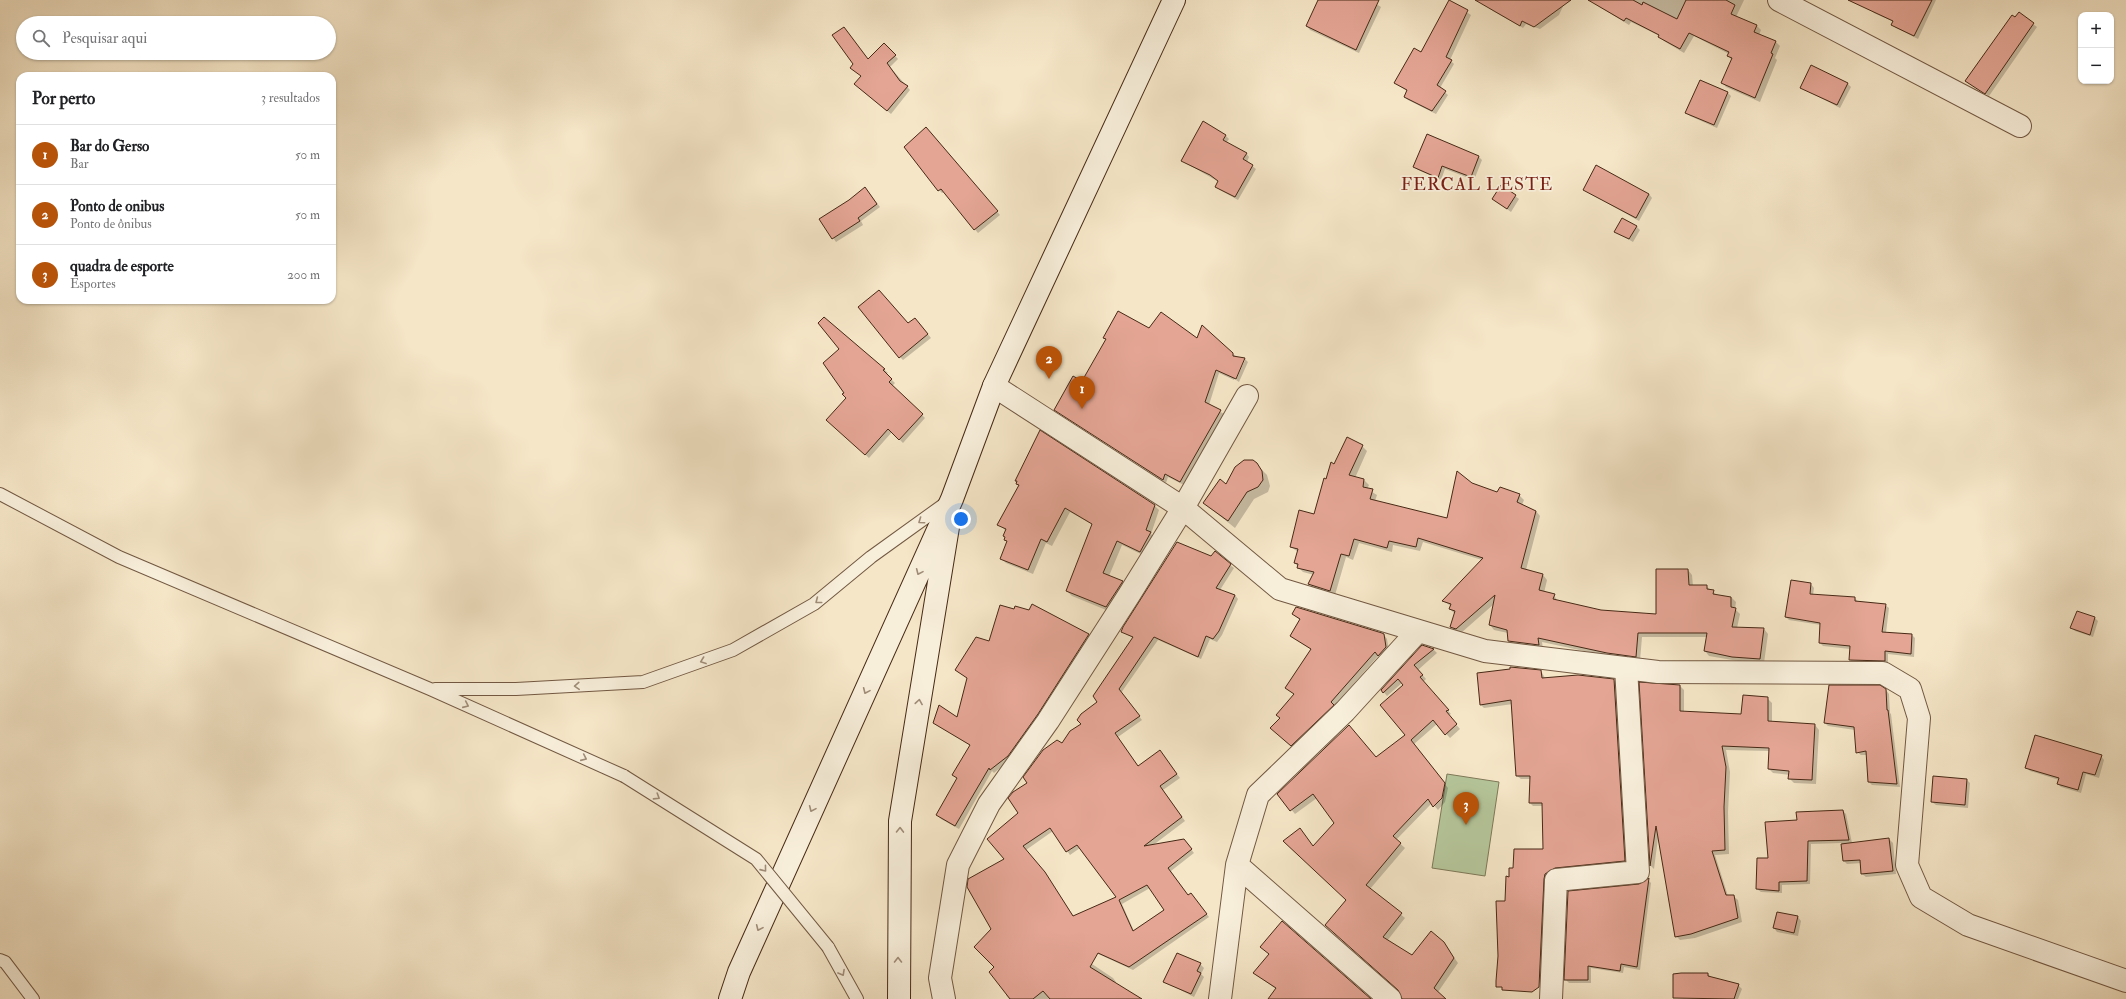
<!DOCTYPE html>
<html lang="pt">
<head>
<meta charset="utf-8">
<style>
  :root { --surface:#fff; --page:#f2f2f2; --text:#202124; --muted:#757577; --line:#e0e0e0; --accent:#b45309 }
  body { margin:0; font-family:"IM FELL Double Pica",serif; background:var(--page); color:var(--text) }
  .controls { position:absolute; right:12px; top:12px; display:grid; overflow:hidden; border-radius:8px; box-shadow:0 1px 3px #0004 }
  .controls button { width:36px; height:36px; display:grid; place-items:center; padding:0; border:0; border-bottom:1px solid var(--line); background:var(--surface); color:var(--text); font:20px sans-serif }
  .you { position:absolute; left:961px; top:519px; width:14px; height:14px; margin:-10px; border:3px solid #fff; border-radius:50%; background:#1a73e8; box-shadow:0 0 0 6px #1a73e833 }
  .badge { display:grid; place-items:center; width:26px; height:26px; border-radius:50%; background:var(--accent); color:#fff; font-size:13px; font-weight:700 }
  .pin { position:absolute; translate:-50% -33px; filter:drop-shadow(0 1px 2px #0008) }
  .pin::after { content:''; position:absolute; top:21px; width:14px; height:12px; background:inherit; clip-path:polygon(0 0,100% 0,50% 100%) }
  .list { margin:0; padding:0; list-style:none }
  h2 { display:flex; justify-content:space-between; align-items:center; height:52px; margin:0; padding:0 16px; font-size:17px }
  h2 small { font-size:13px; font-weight:400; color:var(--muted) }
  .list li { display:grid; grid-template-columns:26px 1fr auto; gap:12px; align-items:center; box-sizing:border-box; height:60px; padding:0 16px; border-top:1px solid var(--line) }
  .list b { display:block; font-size:15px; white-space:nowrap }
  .list p { margin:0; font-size:13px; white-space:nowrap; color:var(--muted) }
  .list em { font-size:13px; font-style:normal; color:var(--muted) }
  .icon { flex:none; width:22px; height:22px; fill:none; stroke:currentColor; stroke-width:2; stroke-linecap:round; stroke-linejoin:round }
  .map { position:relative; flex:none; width:2126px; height:999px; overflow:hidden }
  .search { position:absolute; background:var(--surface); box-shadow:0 1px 3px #0004; left:16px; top:16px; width:320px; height:44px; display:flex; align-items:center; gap:10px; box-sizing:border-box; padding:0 14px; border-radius:22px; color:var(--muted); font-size:15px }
  .panel { position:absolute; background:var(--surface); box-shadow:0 1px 3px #0004; left:16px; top:72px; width:320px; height:232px; border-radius:12px }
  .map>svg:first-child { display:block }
  .pitch { fill:#b5c69a; stroke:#7e7858 }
  .shadow { fill:#0003; fill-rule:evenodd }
  .building { fill:#e4a594; stroke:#472915; fill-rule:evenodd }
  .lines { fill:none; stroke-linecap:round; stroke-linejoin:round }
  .service-casing { stroke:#725842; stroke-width:14 }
  .minor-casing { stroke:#725842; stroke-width:24 }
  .secondary-casing { stroke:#472915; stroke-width:24 }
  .service { stroke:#f8efdb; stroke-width:12 }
  .minor { stroke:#f8efdb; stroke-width:22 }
  .secondary { stroke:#f8efdb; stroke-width:22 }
  .service-bridge-casing { stroke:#725842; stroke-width:14; stroke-linecap:butt }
  .service-bridge { stroke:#f8efdb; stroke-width:12 }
  .oneway { stroke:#a08c78 }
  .labels { text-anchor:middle; stroke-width:3.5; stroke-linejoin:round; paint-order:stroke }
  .neighbourhood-label { font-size:18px; letter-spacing:1px; fill:#7a1f14; stroke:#f8efdb }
</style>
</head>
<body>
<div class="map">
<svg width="2126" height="999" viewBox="0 0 2126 999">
  <rect width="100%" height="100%" fill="#f5e6c7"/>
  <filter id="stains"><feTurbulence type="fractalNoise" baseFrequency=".005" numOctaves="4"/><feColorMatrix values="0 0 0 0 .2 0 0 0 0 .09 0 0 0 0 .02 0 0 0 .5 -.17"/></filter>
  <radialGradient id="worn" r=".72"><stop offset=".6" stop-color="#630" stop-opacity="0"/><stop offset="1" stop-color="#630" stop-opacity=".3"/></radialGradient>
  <path class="pitch" d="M 1447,774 L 1499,782 L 1485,876 L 1432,868 Z"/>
  <path class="shadow" d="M 1319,0 L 1370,0 L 1381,7 L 1359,53 L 1310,30 L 1307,26 Z
    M 1493,0 L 1566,0 L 1559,15 L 1540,29 L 1526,24 L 1523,28 L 1493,11 L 1489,8 Z
    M 1589,0 L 1744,0 L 1736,17 L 1757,26 L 1761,30 L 1759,35 L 1775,41 L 1780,46 L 1775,58 L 1777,60 L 1760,102 L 1726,87 L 1722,82 L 1732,60 L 1728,56 L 1729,54 L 1694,36 L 1684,53 L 1664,41 L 1660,36 L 1631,22 L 1629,25 Z
    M 1875,0 L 1936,0 L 1918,39 L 1896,28 L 1892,25 L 1894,22 L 1874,13 L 1870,9 Z
    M 1449,1 L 1471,15 L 1450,60 L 1454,64 L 1440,88 L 1448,95 L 1436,114 L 1408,100 L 1405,97 L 1407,91 L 1395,83 L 1421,53 Z
    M 2033,24 L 2037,27 L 1989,96 L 1967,81 Z
    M 884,44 L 898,59 L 890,67 L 910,90 L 891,114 L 859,88 L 869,60 Z
    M 1847,83 L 1851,87 L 1840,108 L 1802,88 Z
    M 1728,93 L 1731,96 L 1717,128 L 1690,116 L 1687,113 Z
    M 929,131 L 1000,215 L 978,233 L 944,192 L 942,193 L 939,190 Z
    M 1225,135 L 1229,139 L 1226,143 L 1246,153 L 1249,157 L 1247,162 L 1256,169 L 1238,200 L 1220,190 L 1216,187 L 1219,182 L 1182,161 Z
    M 1428,135 L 1479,157 L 1482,160 L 1474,180 L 1445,169 L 1441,180 L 1418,170 L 1414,167 Z
    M 865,188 L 880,207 L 861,221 L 863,225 L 836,242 L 820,219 L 849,201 Z
    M 1584,190 L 1649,194 L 1652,198 L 1639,221 Z
    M 1515,196 L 1519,199 L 1511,212 L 1493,199 Z
    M 1637,227 L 1640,230 L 1633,242 L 1616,232 Z
    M 824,318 L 884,369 L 888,373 L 886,374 L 895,383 L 892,386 L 925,418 L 903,443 L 892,432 L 869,458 L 828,420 L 847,398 L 840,349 Z
    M 919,323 L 931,338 L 903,360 L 900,357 L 908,324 Z
    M 1149,329 L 1197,339 L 1232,353 L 1237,357 L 1245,359 L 1248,362 L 1239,382 L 1236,380 L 1245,360 L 1243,360 L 1234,380 L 1219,373 L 1209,405 L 1224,414 L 1184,485 L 1168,477 L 1166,483 L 1056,410 L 1082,382 L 1107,340 L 1104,337 Z
    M 1347,439 L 1362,446 L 1367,451 L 1355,478 L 1364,480 L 1369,485 L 1367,489 L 1377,495 L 1375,501 L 1448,519 L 1471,484 L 1498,493 L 1519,495 L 1524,500 L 1522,505 L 1536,511 L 1540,516 L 1526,570 L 1543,575 L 1547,580 L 1544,593 L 1554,595 L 1558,602 L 1601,611 L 1657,615 L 1688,570 L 1692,575 L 1693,586 L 1706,586 L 1718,596 L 1731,597 L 1736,602 L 1735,609 L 1740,614 L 1737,628 L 1764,629 L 1768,634 L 1764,663 L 1738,661 L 1709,656 L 1705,651 L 1707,637 L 1642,637 L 1640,661 L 1612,657 L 1542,642 L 1543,649 L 1514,645 L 1509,641 L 1508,633 L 1494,630 L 1490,625 L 1494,604 L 1461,633 L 1456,632 L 1451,627 L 1455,614 L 1450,609 L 1451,606 L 1443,601 L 1482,560 L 1423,542 L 1420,551 L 1393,545 L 1392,552 L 1359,543 L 1353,560 L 1346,557 L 1335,595 L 1314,589 L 1309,584 L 1314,575 L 1303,572 L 1298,567 L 1295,563 L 1298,552 L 1291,547 L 1315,515 L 1326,480 Z
    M 1259,467 L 1267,475 L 1270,486 L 1268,492 L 1254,499 L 1235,528 L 1204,503 L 1227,485 Z
    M 1017,484 L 1154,505 L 1159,510 L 1151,534 L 1155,538 L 1145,556 L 1122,545 L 1109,576 L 1123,582 L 1127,586 L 1111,612 L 1072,596 L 1067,591 L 1093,525 L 1070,512 L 1052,546 L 1046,543 L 1033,574 L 1006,563 L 1001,558 L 1008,542 L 1005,539 L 1006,531 L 999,524 L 1019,486 Z
    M 1230,565 L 1234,568 L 1220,590 L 1235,595 L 1238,599 L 1222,635 L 1217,642 L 1210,639 L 1201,659 L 1158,640 L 1121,693 L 1142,720 L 1118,737 L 1138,767 L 1163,755 L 1180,778 L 1163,790 L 1185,821 L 1152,846 L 1187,844 L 1194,853 L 1171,871 L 1188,896 L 1194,898 L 1209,917 L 1133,970 L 1094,952 L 1089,962 L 1113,978 L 1116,982 L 1114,983 L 1138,999 L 1009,999 L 1006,995 L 1007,994 L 996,967 L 992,929 L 1006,859 L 1029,783 L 1082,724 L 1099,702 L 1133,638 L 1122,632 ZM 1053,831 L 1070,855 L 1080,848 L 1117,898 L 1074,917 L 1026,850 ZM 1150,888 L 1165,911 L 1134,931 L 1122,904 Z
    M 1811,584 L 1814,588 L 1813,595 L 1855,598 L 1858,602 L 1885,605 L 1889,608 L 1886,633 L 1912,635 L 1915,638 L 1914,657 L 1888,654 L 1888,664 L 1853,663 L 1850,660 L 1850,649 L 1823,646 L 1820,643 L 1821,625 L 1789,620 L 1786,617 Z
    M 2077,612 L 2095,618 L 2098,621 L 2093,637 L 2075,631 L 2072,628 Z
    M 1293,614 L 1384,635 L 1387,639 L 1389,651 L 1382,658 L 1379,655 L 1334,706 L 1336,709 L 1295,748 L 1275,731 L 1295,694 L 1312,650 L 1291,636 L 1300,620 Z
    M 1089,634 L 1092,638 L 1011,759 L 994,773 L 992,771 L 959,829 L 941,819 L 937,815 L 958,779 L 953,775 L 971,746 L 934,723 L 958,719 L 968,679 L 956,670 L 989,643 Z
    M 1433,649 L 1437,653 L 1418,670 L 1426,679 L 1423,682 L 1451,714 L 1448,715 L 1460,729 L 1450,738 L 1437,724 L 1414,744 L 1448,788 L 1445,802 L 1438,810 L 1432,803 L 1396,840 L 1405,848 L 1370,889 L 1405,918 L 1387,941 L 1413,956 L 1443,942 L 1458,963 L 1438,992 L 1444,999 L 1403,999 L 1348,900 L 1313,847 L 1336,823 L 1317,798 L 1295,814 L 1278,794 L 1376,758 L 1406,736 L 1404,685 L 1402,683 L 1387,696 L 1382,690 Z
    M 1541,671 L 1545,678 L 1614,680 L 1617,684 L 1628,864 L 1559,871 L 1542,983 L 1500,982 L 1510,878 L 1514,869 L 1544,850 L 1543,806 L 1533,806 L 1530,803 L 1531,779 L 1521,779 L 1517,776 L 1513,704 L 1484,708 L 1481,705 Z
    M 1640,683 L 1680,686 L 1684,690 L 1684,713 L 1742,715 L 1767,698 L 1772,703 L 1772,723 L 1815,725 L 1819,730 L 1816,784 L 1794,783 L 1789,778 L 1790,775 L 1773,773 L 1769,769 L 1770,751 L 1726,750 L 1730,772 L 1728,812 L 1729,854 L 1715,855 L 1728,896 L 1733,896 L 1738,900 L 1742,922 L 1695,938 L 1680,940 L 1676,936 L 1658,838 L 1654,869 L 1651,866 Z
    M 1886,690 L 1889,694 L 1890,713 L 1891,714 L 1900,787 L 1872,785 L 1869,782 L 1867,755 L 1861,755 L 1857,752 L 1855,730 L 1828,726 L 1825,723 Z
    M 2101,756 L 2104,760 L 2099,778 L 2086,774 L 2081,793 L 2061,787 L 2058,784 L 2059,780 L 2030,771 L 2026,767 Z
    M 1967,780 L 1970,783 L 1968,808 L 1936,805 L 1932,802 Z
    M 1843,811 L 1846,814 L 1852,843 L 1889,839 L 1893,843 L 1896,874 L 1866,877 L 1862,874 L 1862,863 L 1847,864 L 1844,861 L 1842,843 L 1811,844 L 1810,884 L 1782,885 L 1782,893 L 1761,892 L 1757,889 L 1769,859 L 1798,821 Z
    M 1648,880 L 1651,883 L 1640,970 L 1624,967 L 1623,973 L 1591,968 L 1591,983 L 1569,983 L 1565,979 Z
    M 1798,917 L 1801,921 L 1798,936 L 1777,932 L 1774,928 Z
    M 1261,947 L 1370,999 L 1269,999 L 1276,989 L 1254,973 L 1270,955 Z
    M 1200,964 L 1204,968 L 1201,974 L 1204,977 L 1194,997 L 1165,982 Z
    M 1708,974 L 1711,977 L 1738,985 L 1742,989 L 1738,999 L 1674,998 Z"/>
  <path class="building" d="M 1318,0 L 1379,0 L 1356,50 L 1306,26 Z
    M 1449,0 L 1468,10 L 1446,57 L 1452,60 L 1437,85 L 1446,91 L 1432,111 L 1404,97 L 1407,90 L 1394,83 L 1414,48 L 1421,52 Z
    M 1475,0 L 1571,0 L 1534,27 L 1522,21 L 1520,26 Z
    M 1588,0 L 1633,0 L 1642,5 L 1643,2 L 1677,19 L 1686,0 L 1726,0 L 1735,5 L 1731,14 L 1757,25 L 1754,32 L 1776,41 L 1771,53 L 1773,54 L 1755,98 L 1721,83 L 1732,58 L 1727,56 L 1729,52 L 1689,33 L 1680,49 L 1658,37 L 1659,35 L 1626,18 L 1624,21 Z
    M 1848,0 L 1932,0 L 1914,36 L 1891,25 L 1893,21 Z
    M 2019,12 L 2034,23 L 1985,94 L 1965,81 L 2012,15 L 2015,17 Z
    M 844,27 L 868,59 L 884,43 L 896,55 L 887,63 L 900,81 L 908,86 L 887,111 L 854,84 L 861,76 L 850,68 L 853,64 L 832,35 Z
    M 1811,65 L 1848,83 L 1837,105 L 1800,88 Z
    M 1700,80 L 1728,92 L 1714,125 L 1685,113 Z
    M 1203,121 L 1226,135 L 1223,140 L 1247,153 L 1243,159 L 1253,165 L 1235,197 L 1215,187 L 1218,181 L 1210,175 L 1181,161 Z
    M 926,127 L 998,211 L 974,230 L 941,189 L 938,191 L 904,147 Z
    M 1427,134 L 1479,156 L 1471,177 L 1442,166 L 1438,178 L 1413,167 Z
    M 1596,165 L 1649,194 L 1636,218 L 1583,190 Z
    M 1501,185 L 1516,195 L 1507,209 L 1492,199 Z
    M 865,187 L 877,204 L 858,218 L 860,221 L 832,239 L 819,219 L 849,200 Z
    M 1622,218 L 1637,226 L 1629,239 L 1614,232 Z
    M 879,290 L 908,323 L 915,318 L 928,334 L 899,358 L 858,307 Z
    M 1118,311 L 1149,328 L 1161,312 L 1197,338 L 1202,325 L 1233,353 L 1233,356 L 1245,358 L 1236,379 L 1216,370 L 1205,402 L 1221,410 L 1180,482 L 1165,474 L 1163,480 L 1054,410 L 1073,376 L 1082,381 L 1106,339 L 1103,338 Z
    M 824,317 L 885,369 L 883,370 L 892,379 L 889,382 L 923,414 L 899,440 L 888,429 L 865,455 L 826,420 L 846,398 L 842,394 L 844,393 L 823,363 L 839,349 L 818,323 Z
    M 1040,430 L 1155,505 L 1146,530 L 1151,532 L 1140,552 L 1117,541 L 1103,573 L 1123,581 L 1106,607 L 1066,591 L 1092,524 L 1065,508 L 1047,542 L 1041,539 L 1028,570 L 1000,559 L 1007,541 L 1004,540 L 1005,537 L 1003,536 L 1006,529 L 997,525 L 1019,485 L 1016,484 L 1017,481 L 1015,481 Z
    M 1347,437 L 1363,445 L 1349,475 L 1364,479 L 1363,487 L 1373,489 L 1370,499 L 1447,518 L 1457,471 L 1472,483 L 1497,492 L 1500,487 L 1520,494 L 1517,502 L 1536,511 L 1521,568 L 1543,574 L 1539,590 L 1555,594 L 1553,599 L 1601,610 L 1656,614 L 1656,569 L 1688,569 L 1689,585 L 1707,585 L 1707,589 L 1714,590 L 1713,594 L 1731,597 L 1731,607 L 1736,608 L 1732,627 L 1764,628 L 1760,659 L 1732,657 L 1704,651 L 1707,633 L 1638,633 L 1636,657 L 1607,653 L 1538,638 L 1539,645 L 1508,641 L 1507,630 L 1489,625 L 1495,595 L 1456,629 L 1450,627 L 1455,611 L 1449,609 L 1451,604 L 1442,601 L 1483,558 L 1418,538 L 1416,547 L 1389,541 L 1387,548 L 1354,539 L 1349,556 L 1341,554 L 1330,591 L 1308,584 L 1314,572 L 1297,568 L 1298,564 L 1294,563 L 1298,549 L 1290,547 L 1299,510 L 1314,514 L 1324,478 L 1326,479 L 1331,462 L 1334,464 Z
    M 1244,460 L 1253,460 L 1257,463 L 1262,471 L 1263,480 L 1258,487 L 1247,492 L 1228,521 L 1203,503 L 1220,479 L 1226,484 L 1235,467 Z
    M 1177,542 L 1211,556 L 1215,551 L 1231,564 L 1216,588 L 1235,595 L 1219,631 L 1213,639 L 1206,636 L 1198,657 L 1154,637 L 1119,689 L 1140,716 L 1115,733 L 1138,766 L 1160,750 L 1177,774 L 1160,786 L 1182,817 L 1144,846 L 1184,839 L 1192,849 L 1168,868 L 1188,895 L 1191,893 L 1207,914 L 1129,967 L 1098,953 L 1090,967 L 1142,999 L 1050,999 L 1043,991 L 1033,999 L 1010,999 L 989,972 L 994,967 L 974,947 L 991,929 L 967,887 L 968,879 L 1004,859 L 987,839 L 1018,813 L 1008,798 L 1013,792 L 1027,783 L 1023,777 L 1043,750 L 1057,740 L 1062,743 L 1070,731 L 1081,724 L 1077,720 L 1081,714 L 1097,702 L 1093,696 L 1133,637 L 1121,632 L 1123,627 ZM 1050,828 L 1066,852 L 1077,845 L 1116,897 L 1073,916 L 1045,872 L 1023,846 ZM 1147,885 L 1164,910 L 1133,931 L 1119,900 Z
    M 1791,580 L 1811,583 L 1810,594 L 1855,597 L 1855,601 L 1886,604 L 1882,632 L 1912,634 L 1911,654 L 1885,651 L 1885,661 L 1849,660 L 1850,646 L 1819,643 L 1820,623 L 1785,617 Z
    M 1032,604 L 1089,634 L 1038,714 L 1008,756 L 990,770 L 989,768 L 955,826 L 936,815 L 957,778 L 952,775 L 970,745 L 933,723 L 939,705 L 957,717 L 967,678 L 955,670 L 976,637 L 989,641 L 1000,605 L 1014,609 L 1015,606 L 1029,610 Z
    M 1296,607 L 1382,633 L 1384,634 L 1386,647 L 1378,656 L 1375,652 L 1331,702 L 1334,705 L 1291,746 L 1270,728 L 1280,718 L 1276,715 L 1294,694 L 1285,688 L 1311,649 L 1290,636 L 1300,619 L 1292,614 Z
    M 2077,611 L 2095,617 L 2090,635 L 2070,628 Z
    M 1422,645 L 1434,649 L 1414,665 L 1423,675 L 1420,677 L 1449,710 L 1446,711 L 1457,724 L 1445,735 L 1433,720 L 1411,740 L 1445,783 L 1442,798 L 1433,807 L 1428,799 L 1393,836 L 1401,843 L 1366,885 L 1402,913 L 1383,937 L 1412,955 L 1431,931 L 1444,942 L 1454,958 L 1434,988 L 1446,999 L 1402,999 L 1398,990 L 1325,925 L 1346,900 L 1283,841 L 1300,828 L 1313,846 L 1334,823 L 1313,794 L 1290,811 L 1277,794 L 1349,725 L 1376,757 L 1405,735 L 1380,705 L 1403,685 L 1398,679 L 1383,693 L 1381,690 Z
    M 1510,667 L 1541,670 L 1542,678 L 1578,675 L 1614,679 L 1625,861 L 1555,868 L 1545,874 L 1544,879 L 1539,987 L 1532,992 L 1502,990 L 1502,987 L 1496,987 L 1496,981 L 1498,956 L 1496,901 L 1505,901 L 1506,876 L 1509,877 L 1509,868 L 1513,868 L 1514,849 L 1543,849 L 1542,803 L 1529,803 L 1530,776 L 1516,776 L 1511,700 L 1480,705 L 1477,673 L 1510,669 Z
    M 1639,682 L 1680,685 L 1680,711 L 1741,714 L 1743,695 L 1768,697 L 1768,721 L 1815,724 L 1812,780 L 1788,779 L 1789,771 L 1768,769 L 1769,748 L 1722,746 L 1726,767 L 1724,807 L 1725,850 L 1712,851 L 1726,895 L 1734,895 L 1738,918 L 1691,934 L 1675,937 L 1656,826 L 1650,866 Z
    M 1829,685 L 1880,685 L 1886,689 L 1887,710 L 1888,710 L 1897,784 L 1868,782 L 1866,751 L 1856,753 L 1854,727 L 1824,723 Z
    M 2035,735 L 2102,755 L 2095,775 L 2083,772 L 2078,790 L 2057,784 L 2059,778 L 2025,768 Z
    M 1933,776 L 1967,779 L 1965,805 L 1931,802 Z
    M 1843,810 L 1849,840 L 1808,841 L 1807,881 L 1779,882 L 1779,891 L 1756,889 L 1757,858 L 1768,858 L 1765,822 L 1797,820 L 1796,812 Z
    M 1889,838 L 1893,871 L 1861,874 L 1860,860 L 1843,861 L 1841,844 Z
    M 1649,878 L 1637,967 L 1621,964 L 1620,971 L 1588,966 L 1588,980 L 1564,980 L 1568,891 L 1639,884 Z
    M 1777,912 L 1798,916 L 1794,933 L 1773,928 Z
    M 1282,921 L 1371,999 L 1268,999 L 1276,988 L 1253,973 L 1269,954 L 1260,947 Z
    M 1177,953 L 1201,963 L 1197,971 L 1201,973 L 1191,994 L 1163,982 Z
    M 1681,973 L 1708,973 L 1708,976 L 1739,984 L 1734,999 L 1673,998 L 1673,974 Z"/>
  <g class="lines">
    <defs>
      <path id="service" d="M 0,494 L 119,557 L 430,689 L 624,776
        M 435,689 L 516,689 L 643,682 L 733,650 L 814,604 L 871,557 L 946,503
        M 828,947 L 857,999
        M 0,960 L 5,962 L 33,999"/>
      <path id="minor" d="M 1779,0 L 2020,126
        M 994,386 L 1183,508 L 1280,589 L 1485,651 L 1658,672 L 1883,673 L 1910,689 L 1919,718 L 1907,865 L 1921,897 L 1968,925 L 2126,981
        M 1237,865 L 1390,999
        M 944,999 L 940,978 L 958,865 L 989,804 L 1048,721 L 1129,595 L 1183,508 L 1247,396
        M 1220,999 L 1237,865 L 1258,795 L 1345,711 L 1418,631
        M 1551,999 L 1556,880 L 1638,872 L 1626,668"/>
      <path id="secondary" d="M 730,999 L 739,972 L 952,499 L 994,386 L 1174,0
        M 899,999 L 900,821 L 948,527"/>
    </defs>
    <use href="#service" class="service-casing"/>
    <use href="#minor" class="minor-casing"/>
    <use href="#secondary" class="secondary-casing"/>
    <use href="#service" class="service"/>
    <use href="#minor" class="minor"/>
    <use href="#secondary" class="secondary"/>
    <defs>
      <path id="service-bridge" d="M 624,776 L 756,859 L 828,947"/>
    </defs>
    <use href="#service-bridge" class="service-bridge-casing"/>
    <use href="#service-bridge" class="service-bridge"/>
  </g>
  <defs><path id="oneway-chevron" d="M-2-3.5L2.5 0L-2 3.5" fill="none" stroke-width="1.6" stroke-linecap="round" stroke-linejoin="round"/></defs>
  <g class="oneway">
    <use href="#oneway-chevron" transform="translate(921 521) rotate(145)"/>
    <use href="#oneway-chevron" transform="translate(919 572) rotate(114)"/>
    <use href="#oneway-chevron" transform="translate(818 601) rotate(142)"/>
    <use href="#oneway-chevron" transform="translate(703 661) rotate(160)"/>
    <use href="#oneway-chevron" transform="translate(577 686) rotate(177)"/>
    <use href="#oneway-chevron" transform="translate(866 691) rotate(114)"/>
    <use href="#oneway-chevron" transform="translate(919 702) rotate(-81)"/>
    <use href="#oneway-chevron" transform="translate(466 705) rotate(24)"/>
    <use href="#oneway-chevron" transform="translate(584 758) rotate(24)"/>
    <use href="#oneway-chevron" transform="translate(657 797) rotate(32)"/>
    <use href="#oneway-chevron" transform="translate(812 809) rotate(114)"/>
    <use href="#oneway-chevron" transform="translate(900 830) rotate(-89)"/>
    <use href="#oneway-chevron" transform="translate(764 869) rotate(51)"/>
    <use href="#oneway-chevron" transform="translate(759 928) rotate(114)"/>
    <use href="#oneway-chevron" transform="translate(898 960) rotate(-90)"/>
    <use href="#oneway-chevron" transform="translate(842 973) rotate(61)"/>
  </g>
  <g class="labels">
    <g class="neighbourhood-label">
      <text x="1477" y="190">FERCAL LESTE</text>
    </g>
  </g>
  <rect width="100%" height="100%" filter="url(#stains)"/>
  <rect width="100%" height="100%" fill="url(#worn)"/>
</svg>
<div class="controls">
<button>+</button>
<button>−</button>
</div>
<div class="you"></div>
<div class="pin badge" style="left:1082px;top:409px">1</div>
<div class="pin badge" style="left:1049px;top:379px">2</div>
<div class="pin badge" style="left:1466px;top:825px">3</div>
<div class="search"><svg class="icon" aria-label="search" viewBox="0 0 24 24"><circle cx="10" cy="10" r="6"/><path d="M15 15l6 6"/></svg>Pesquisar aqui</div>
<section class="panel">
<h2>Por perto<small>3 resultados</small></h2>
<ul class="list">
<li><span class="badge">1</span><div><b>Bar do Gerso</b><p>Bar</p></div><em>50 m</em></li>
<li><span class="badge">2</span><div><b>Ponto de onibus</b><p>Ponto de ônibus</p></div><em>50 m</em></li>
<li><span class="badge">3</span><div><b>quadra de esporte</b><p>Esportes</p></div><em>200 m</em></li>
</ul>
</section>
</div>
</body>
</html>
